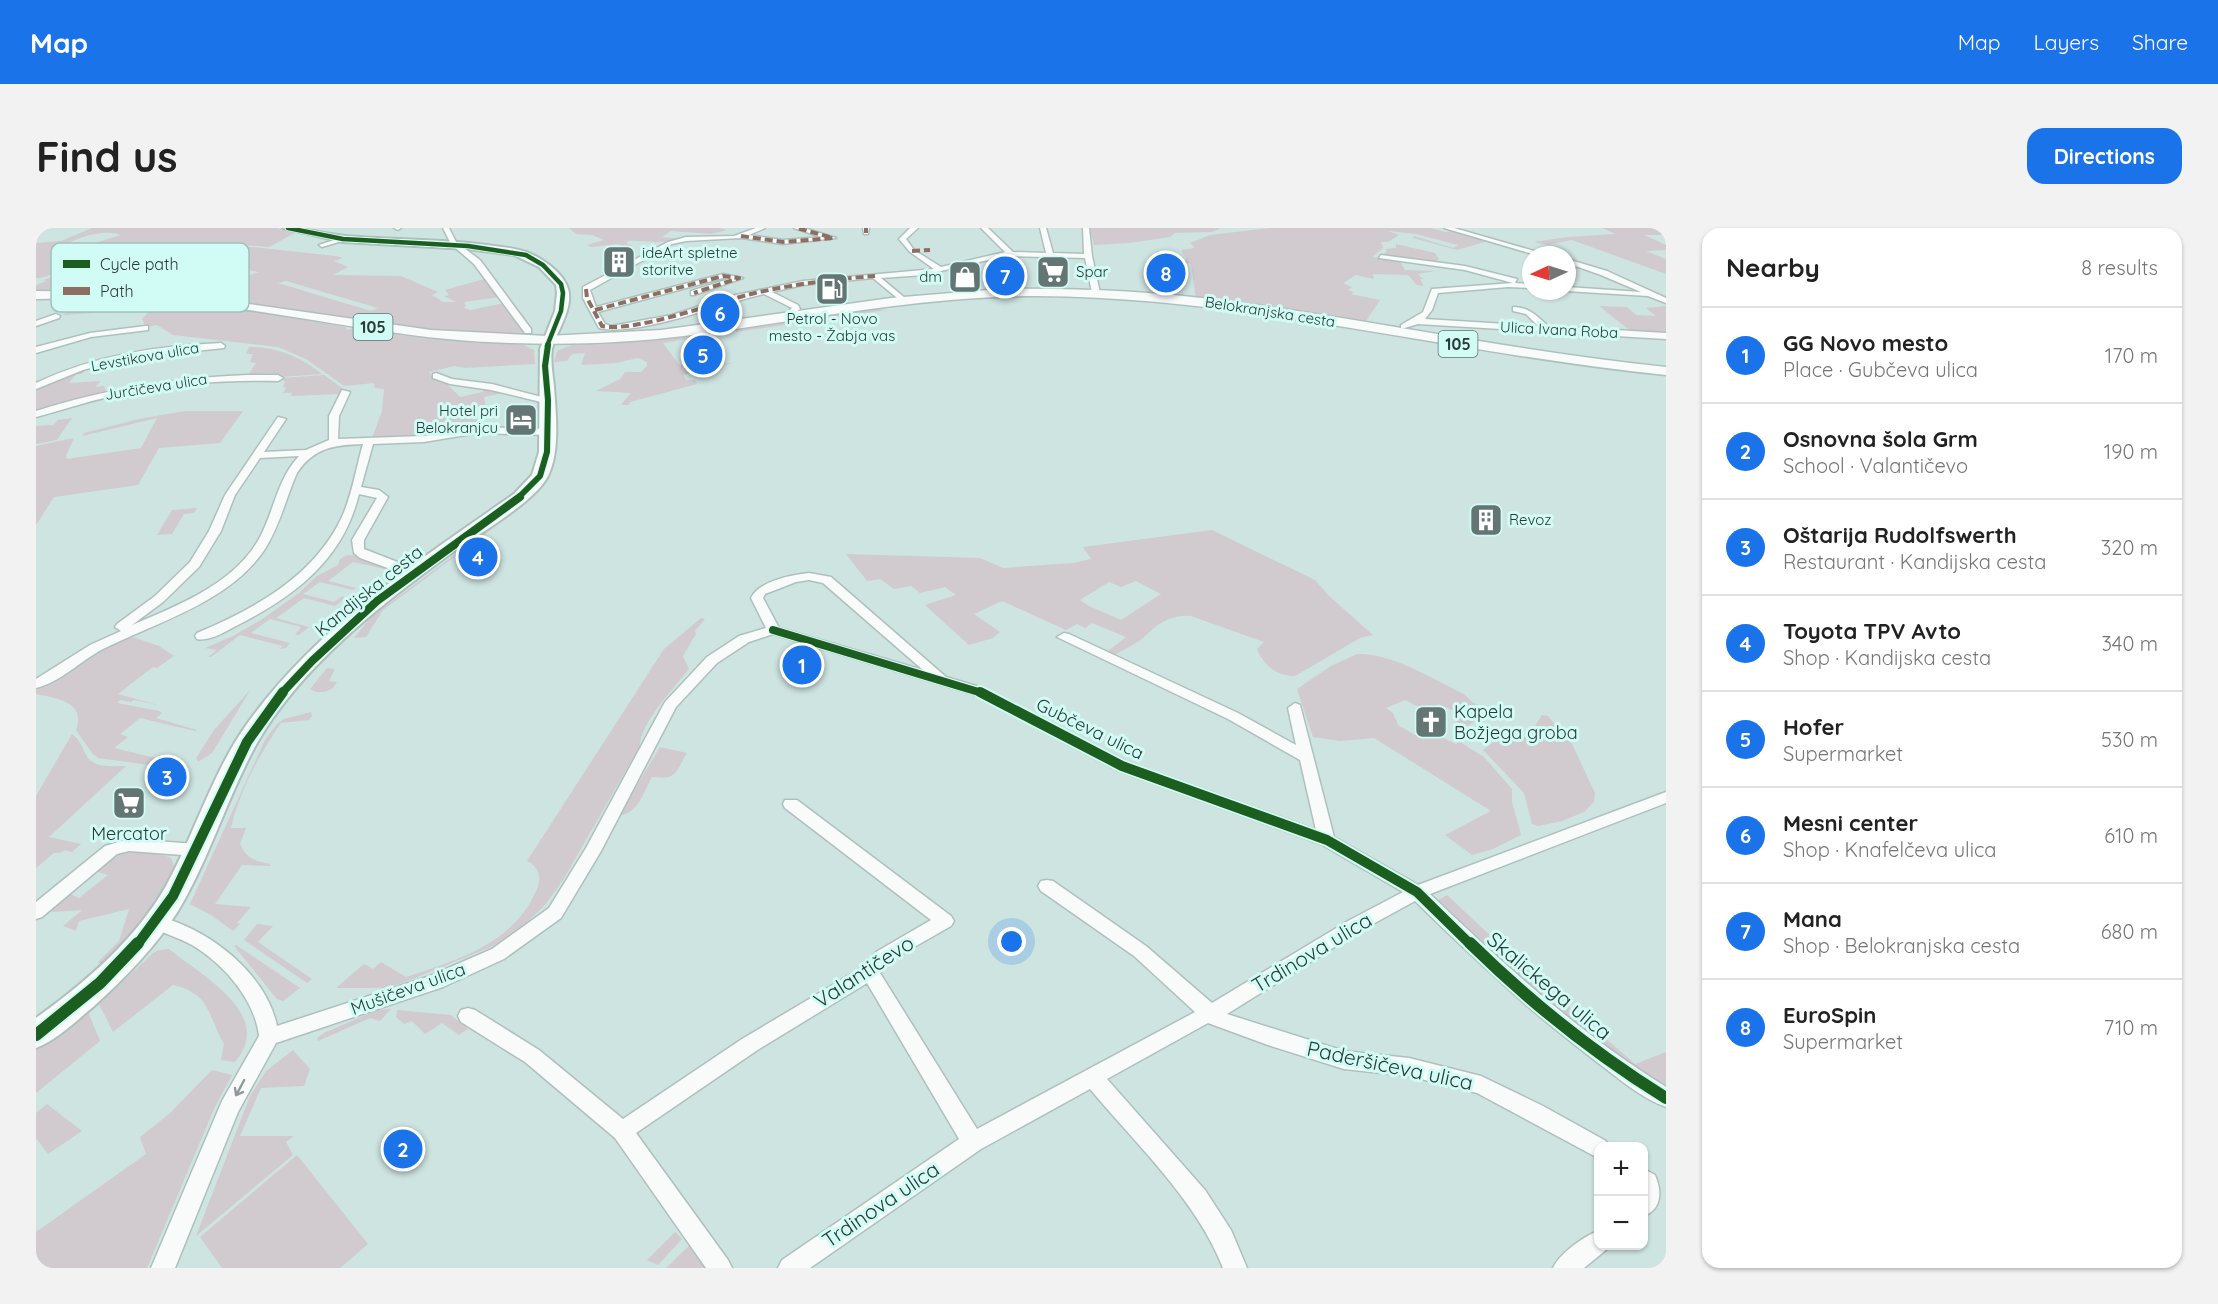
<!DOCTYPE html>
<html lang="en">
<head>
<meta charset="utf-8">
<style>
  :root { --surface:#fff; --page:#f2f2f2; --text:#222; --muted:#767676; --line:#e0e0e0; --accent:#1a73e8 }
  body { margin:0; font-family:Quicksand,sans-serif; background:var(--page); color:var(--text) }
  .controls { position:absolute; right:18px; bottom:18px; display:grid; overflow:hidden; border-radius:12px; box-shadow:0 2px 4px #0004 }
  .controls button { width:54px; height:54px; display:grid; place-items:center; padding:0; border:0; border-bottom:2px solid var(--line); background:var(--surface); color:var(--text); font:30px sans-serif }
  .compass { position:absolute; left:1486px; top:18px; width:54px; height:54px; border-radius:50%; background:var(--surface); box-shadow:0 2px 4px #0004; rotate:266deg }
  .you { position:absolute; left:976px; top:714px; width:21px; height:21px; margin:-15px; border:4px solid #fff; border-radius:50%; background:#1a73e8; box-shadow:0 0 0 9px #1a73e833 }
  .badge { display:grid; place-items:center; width:39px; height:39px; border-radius:50%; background:var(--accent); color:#fff; font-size:20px; font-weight:700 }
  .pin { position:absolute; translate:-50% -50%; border:3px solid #fff; box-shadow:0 2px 6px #0006 }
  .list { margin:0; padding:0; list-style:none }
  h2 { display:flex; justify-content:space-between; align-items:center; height:78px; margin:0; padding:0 24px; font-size:26px }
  h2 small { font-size:20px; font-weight:400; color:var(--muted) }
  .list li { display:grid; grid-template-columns:39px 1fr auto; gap:18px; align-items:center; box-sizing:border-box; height:96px; padding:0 24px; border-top:2px solid var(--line) }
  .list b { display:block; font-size:22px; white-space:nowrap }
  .list p { margin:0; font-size:20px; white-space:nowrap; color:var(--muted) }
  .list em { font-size:20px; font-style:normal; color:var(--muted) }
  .map { position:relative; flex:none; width:1630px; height:1040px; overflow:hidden; border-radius:18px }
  header { display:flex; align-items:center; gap:36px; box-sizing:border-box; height:84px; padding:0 30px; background:var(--accent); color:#fff }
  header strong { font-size:28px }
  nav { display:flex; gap:33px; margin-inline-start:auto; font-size:21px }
  .intro { display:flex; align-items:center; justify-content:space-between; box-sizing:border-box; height:144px; padding:0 36px }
  h1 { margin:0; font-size:42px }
  .button { padding:15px 27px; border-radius:18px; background:var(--accent); color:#fff; font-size:21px; font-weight:700 }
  main { display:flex; gap:36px; padding:0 36px }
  aside { flex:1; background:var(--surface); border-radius:18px; box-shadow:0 2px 4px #0004 }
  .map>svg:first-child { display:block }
  .green { fill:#d1cacf; fill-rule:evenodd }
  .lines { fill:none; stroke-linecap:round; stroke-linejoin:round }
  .street-casing { stroke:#aec0bd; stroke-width:3 }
  .secondary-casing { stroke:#aec0bd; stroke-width:4 }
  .primary-casing { stroke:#aec0bd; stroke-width:3 }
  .street { fill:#f8fbfa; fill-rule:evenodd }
  .secondary { fill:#f8fbfa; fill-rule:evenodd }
  .primary { fill:#f8fbfa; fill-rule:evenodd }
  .quiet { stroke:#8d6e63; stroke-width:4; stroke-dasharray:8 4; stroke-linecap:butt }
  .cycleway-far4-casing { stroke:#d1fcf5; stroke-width:6 }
  .cycleway-far3-casing { stroke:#d1fcf5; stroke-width:8 }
  .cycleway-far2-casing { stroke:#d1fcf5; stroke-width:10 }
  .cycleway-far1-casing { stroke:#d1fcf5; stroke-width:14 }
  .cycleway-casing { stroke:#d1fcf5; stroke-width:16 }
  .cycleway-far4 { stroke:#1b5e20; stroke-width:4.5 }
  .cycleway-far3 { stroke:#1b5e20; stroke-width:6 }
  .cycleway-far2 { stroke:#1b5e20; stroke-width:8 }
  .cycleway-far1 { stroke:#1b5e20; stroke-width:10 }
  .cycleway { stroke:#1b5e20; stroke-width:12 }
  .oneway { stroke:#919a99 }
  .labels { text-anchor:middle; stroke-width:6; stroke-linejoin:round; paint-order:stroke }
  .far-poi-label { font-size:15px; fill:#2a3a38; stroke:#d1fcf5; text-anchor:start }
  .far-street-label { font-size:15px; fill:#2a3a38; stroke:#d1fcf5 }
  .shield { fill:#d1fcf5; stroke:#5c7471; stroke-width:1.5 }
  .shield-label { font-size:16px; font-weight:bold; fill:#2a3a38 }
  .street-label { font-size:18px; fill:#2a3a38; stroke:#d1fcf5 }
  .poi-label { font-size:18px; fill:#2a3a38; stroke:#d1fcf5; text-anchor:start }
  .near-street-label { font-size:21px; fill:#2a3a38; stroke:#d1fcf5 }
  .key { fill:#d1fcf5; stroke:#9fc2bc; stroke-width:1.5 }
  .key-label { font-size:16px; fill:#2a3a38 }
</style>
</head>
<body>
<header>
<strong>Map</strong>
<nav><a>Map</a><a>Layers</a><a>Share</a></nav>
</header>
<div class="intro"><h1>Find us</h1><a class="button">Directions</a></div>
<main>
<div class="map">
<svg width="1630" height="1040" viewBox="0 0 1630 1040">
  <rect width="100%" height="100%" fill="#cee4e1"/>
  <path class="green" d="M 56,0 L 241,0 L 259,5 L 233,19 L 167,14 L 300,28 L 307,30 L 298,33 L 312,39 L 297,47 L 365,48 L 402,64 L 396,67 L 407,74 L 420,74 L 408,68 L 413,67 L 409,62 L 448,51 L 464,69 L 428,74 L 430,78 L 428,80 L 434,82 L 469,75 L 493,107 L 391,104 L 197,73 L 128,66 L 0,64 L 0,57 L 10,53 L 7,52 L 16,49 L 28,40 L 29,24 L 85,7 C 67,0 31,11 19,26 L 24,35 C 17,45 13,50 0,50 L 0,15 L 25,13 ZM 74,16 L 222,44 L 223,44 L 197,53 L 48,24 ZM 250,53 L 342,80 L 335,83 L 242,55 Z
    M 533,0 L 682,0 L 691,2 L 675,6 L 635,3 L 626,9 L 644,11 C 629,17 608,12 592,13 L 590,15 L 596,18 L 588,19 L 582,16 L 555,19 L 551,17 L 568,12 L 556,7 L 540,6 Z
    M 1054,0 L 1183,0 L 1184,1 L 1175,4 L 1139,5 L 1134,9 L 1093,15 L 1058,17 Z
    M 1234,0 L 1395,0 L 1409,4 L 1416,3 L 1452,13 L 1421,22 L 1377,10 L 1378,8 L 1417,20 L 1422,17 L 1380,6 L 1352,3 L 1363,7 L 1352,14 L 1345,14 L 1347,20 L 1336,29 L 1363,32 L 1369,42 L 1399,43 L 1382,46 L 1387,51 L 1384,51 L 1388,58 L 1381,57 L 1372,47 L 1337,46 L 1338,51 L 1320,47 L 1307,55 L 1316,59 L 1312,62 L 1318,64 L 1315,66 L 1344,72 L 1330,93 L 1358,100 L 1160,72 L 1155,36 L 1149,35 L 1150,30 L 1145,22 L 1159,20 L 1154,15 L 1174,7 Z
    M 1566,0 L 1630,0 L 1630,7 L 1608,7 L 1630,17 L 1630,22 L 1610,23 L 1630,31 L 1630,46 L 1536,12 L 1511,17 L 1498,14 L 1531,9 L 1579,6 Z
    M 1360,16 L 1399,25 L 1403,31 L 1397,35 L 1346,28 L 1351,23 L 1349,21 L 1360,20 Z
    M 18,69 L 104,69 L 174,76 L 298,97 L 310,99 L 311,102 L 317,100 L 370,108 L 488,117 L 498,122 L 499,136 L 429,140 L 419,138 L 393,144 L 397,150 L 412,157 L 424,169 L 447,164 L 447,158 L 467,165 L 448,169 L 450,178 L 438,179 L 441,194 L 452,194 L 452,197 L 426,200 L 399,208 L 336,210 L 346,183 L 348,161 L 339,160 L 338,155 L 308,158 L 270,131 L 242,119 L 137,107 L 121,97 L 110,99 L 106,91 L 115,81 L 27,87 L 29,85 L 25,78 L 11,71 Z
    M 1563,78 L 1591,79 L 1600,87 L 1620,88 L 1610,80 L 1630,78 L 1630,107 L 1596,104 Z
    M 841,81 L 851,82 L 802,89 L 804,92 L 787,94 L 784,92 L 700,104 L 698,101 Z
    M 694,101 L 698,104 L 627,115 L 643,137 L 661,134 L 665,139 L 701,134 L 647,147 L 650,152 L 659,152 L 661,156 L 594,174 L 593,177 L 585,177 L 595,165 L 560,163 L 584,151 L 589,144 L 605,144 L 611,138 L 611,134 L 602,130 L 580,135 L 545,137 L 549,125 L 536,126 L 531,133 L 518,134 L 521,123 L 535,117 L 616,112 Z
    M 213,119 C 242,119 264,129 286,146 L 244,149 L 237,145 L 222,146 L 211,149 L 220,135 L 214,134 L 217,126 L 210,126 Z
    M 50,142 L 46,146 L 40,146 L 33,155 L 65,153 L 59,159 L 68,158 L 71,165 L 0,184 L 0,163 L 7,158 Z
    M 288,147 L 306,160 L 304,166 L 255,168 L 256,165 L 247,165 L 250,160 L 247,159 L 249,154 L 246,150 Z
    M 149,183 L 207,183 L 184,215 L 123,220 L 102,257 L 18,269 L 0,297 L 0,218 L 38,210 L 30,228 L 31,231 L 105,220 L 121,190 L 46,208 L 48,205 L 103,191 Z
    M 36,190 L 21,212 L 0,216 L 0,198 L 17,197 L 22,192 Z
    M 485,278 L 487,278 L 347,382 L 330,409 L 318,410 L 336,388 Z
    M 161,280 L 158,285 L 148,286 L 136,306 L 121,307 L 136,282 Z
    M 1176,302 L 1279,352 L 1292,367 L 1337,407 L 1324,410 L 1259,448 C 1241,448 1228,438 1221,421 L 1228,414 L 1155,388 C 1135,386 1121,396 1108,409 C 1103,414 1087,422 1079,427 L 1072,423 L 1090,409 L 1056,395 L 1049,400 L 1041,396 L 1030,402 L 966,373 L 938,386 L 964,404 L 957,410 L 933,417 L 889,377 L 920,367 L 909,359 L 884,365 L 875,358 L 858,361 L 844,351 L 831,353 L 810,326 L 944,330 L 967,340 L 1037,335 L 1055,331 L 1047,319 ZM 1100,353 L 1125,366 L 1085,392 L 1053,378 L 1044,372 L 1073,354 L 1085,359 Z
    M 311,327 L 326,328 L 358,343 L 317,334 L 292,353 L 320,360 L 317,362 L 284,354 L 267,366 L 298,374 L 307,368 L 309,370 L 299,378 L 268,370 L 240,390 L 273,399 L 263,407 L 259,407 L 265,399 L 234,391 L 215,405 L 254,415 L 250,420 L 243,421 L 247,418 L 204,407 L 175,429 L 172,429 L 181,422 L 169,420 L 197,408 L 225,392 L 263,365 L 281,348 L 302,337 L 304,331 Z
    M 665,390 L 669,391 L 659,403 L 660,406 L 647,428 L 653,441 C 638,460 604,495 604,518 L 527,652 L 510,676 L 487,698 L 457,718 L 367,755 L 347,760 L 300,760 L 328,736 L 337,741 L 345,734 L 370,749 C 421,732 477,716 500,663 C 506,651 504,639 491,633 L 628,421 Z
    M 91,407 L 123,418 L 138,428 L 121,440 L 117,439 L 82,466 L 122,477 L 98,472 L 95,474 L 84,472 L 81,475 L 123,483 L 126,485 L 120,490 L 161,502 L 159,503 L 104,490 L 84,506 L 92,509 L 78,520 L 140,535 L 135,540 L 62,530 L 56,525 L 40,502 C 51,474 20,470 0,466 L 0,462 L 12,454 L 15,455 L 34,445 L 31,443 Z
    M 1321,426 C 1357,425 1396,451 1428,466 L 1436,474 L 1454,483 L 1430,499 L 1416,491 L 1422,485 L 1403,476 C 1390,483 1382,479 1369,472 L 1350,480 L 1357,485 L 1362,497 L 1379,507 L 1403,508 L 1420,516 L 1424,514 L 1448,529 L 1476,561 L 1476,574 L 1485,607 L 1457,621 L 1436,627 L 1409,607 L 1455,583 L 1338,510 L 1304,513 L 1277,509 L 1261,461 L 1295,438 Z
    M 291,440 L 299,441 L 293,453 L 301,454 L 297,460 C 289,465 281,466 274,461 Z
    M 215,461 L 176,525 L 162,534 L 160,530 L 178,502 Z
    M 275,484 L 276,488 L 273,492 L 245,495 C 224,525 203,564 195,600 L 210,600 L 204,616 C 211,631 219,633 234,636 L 234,638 L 206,637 L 179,676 L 215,679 L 201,695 L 204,696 L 197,703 L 175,687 L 154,676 L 229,512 L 241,496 L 248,491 Z
    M 1506,487 L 1512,488 L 1536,516 L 1559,565 L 1558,574 L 1548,584 L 1526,593 L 1502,598 L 1496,596 L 1488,565 L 1447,522 L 1465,508 L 1481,513 L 1494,506 Z
    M 36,506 C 45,512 46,521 52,530 C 60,540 78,538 90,538 L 13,609 L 45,616 L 36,624 L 29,622 L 24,625 L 18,625 L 0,640 L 0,568 Z
    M 624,519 L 651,525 C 639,545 641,552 616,549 C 608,563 602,587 583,587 Z
    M 99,624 L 125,626 L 135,630 L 138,638 C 123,676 95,706 67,735 L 61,735 L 83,713 L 93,681 L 43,693 L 40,703 L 27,698 L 46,682 L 16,684 L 17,676 L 32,665 L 43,670 L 72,647 L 59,643 L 78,627 Z
    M 1411,667 L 1490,741 L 1599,836 L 1630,824 L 1630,864 L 1605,866 C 1553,828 1497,791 1453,744 C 1434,722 1417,697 1399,674 Z
    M 221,696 L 237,698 L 222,714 L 276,751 L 271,755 L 208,712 Z
    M 200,717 L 264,760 L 247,773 L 241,771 L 198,718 Z
    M 133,721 C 164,747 240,786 199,834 L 185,832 L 188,816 C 172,789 175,765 137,757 L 77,804 L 63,776 L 117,725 L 123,722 Z
    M 51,781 L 64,813 L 0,865 L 0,819 Z
    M 355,781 L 344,793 L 334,790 L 282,813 L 281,810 L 288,805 L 341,782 Z
    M 361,782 L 415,787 L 432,801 L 423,807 L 406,795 L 389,806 L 376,793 L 368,796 L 360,789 Z
    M 257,822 L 274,841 L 268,858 L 225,860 L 204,908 L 258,908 L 250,914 L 257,927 L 160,1008 L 214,868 L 230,843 Z
    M 176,842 L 196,847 L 178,881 L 111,1040 L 0,1040 L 0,1004 L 110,926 L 104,909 L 133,886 Z
    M 11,876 L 46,903 L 12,926 L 0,910 L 0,885 Z
    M 261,927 L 332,1016 L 304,1040 L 186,1040 L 164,1009 Z
    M 639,1004 L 646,1011 L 622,1037 L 611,1032 Z
    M 659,1012 L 678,1040 L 630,1040 Z"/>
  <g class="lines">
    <defs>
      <path id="street" d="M 358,0 L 365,0 L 362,2 Z
        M 407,0 L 413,0 L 420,14 L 444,32 L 495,101 L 495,105 L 489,105 L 438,36 L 415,16 Z
        M 720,0 L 729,0 L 713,7 L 747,12 L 785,9 L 758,0 L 768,0 L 800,10 L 747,16 L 705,10 L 650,13 L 636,16 L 554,62 L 560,79 L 687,46 L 707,50 L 658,67 L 655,67 L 655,63 L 693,51 L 687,50 L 562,84 L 569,96 L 575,98 L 636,87 L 695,68 L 767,53 L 898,41 L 874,24 L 863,11 L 874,0 L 882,0 L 870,11 L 878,22 L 905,39 L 969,24 L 945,0 L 952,0 L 977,24 L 1010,25 L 1004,0 L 1010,0 L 1017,25 L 1048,26 L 1047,0 L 1053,0 L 1056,28 L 1064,65 L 1060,67 L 1056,65 L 1049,30 L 969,28 L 888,47 L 845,50 L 869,70 L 870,72 L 866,74 L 837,50 L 767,57 L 736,64 L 762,77 L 764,81 L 750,91 L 746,89 L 756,80 L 728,66 C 687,75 602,109 563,100 L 547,70 L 547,59 L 632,14 L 650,9 L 698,8 Z
        M 827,0 L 833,0 L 832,6 L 828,6 Z
        M 1408,0 L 1418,0 L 1512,27 L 1500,27 Z
        M 307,9 L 309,12 L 286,19 L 283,17 Z
        M 1345,27 L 1429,38 L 1481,51 L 1479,55 L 1495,56 L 1495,60 L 1472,59 L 1402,65 L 1396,82 L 1389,91 L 1502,98 L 1490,86 L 1477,83 L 1477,79 C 1493,79 1501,88 1512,98 L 1630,105 L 1630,111 L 1382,96 L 1365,101 L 1365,97 L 1387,84 L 1396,61 L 1477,55 L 1429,42 L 1343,30 Z
        M 1531,31 L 1571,43 L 1630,70 L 1630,75 L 1612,68 L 1530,63 L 1531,59 L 1605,64 L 1565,47 L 1531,35 Z
        M 20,86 L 24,88 L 23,90 L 0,98 L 0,93 Z
        M 109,98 L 112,98 L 112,102 L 55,109 L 0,125 L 0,119 L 54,105 Z
        M 185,115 L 189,118 L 188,120 L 90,130 L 47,142 L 0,161 L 0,155 C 59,127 121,118 185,115 Z
        M 400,145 L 416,151 L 456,156 L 517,172 L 512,175 L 505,174 L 455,162 L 414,156 L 397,150 L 397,146 Z
        M 211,147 L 242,147 L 247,150 L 242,153 C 191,152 140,155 90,165 C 59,171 30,181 0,189 L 0,183 C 69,161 138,150 211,147 Z
        M 306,162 L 314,164 L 303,188 L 302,211 L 388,208 L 442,199 L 511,201 L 516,204 L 511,207 L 442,205 L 388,214 L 337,216 L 325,259 L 343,262 L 352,269 L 328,312 L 328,321 L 382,342 L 382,348 L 374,348 L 324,330 L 318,325 L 316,312 L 341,270 L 323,266 C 307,332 259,368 200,398 C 190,403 173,414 161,411 L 159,408 L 161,405 C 218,381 277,349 305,291 C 316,268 320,240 327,216 C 299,217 278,219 261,245 C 250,270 244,297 229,321 C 194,374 121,394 67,421 C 44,433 25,454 0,460 L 0,451 L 54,417 L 85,403 L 79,399 L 81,396 L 119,368 L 154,334 L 173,303 L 189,267 L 242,189 L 250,191 L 228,224 L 270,222 L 293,212 L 293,188 ZM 263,228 C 241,251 238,284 223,311 C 198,356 141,378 96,397 L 127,374 L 163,339 L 185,303 L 199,267 L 224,230 Z
        M 773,345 L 795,349 L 910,449 L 947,460 L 1091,534 L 1280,602 L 1264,532 L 1192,491 L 1021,409 L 1028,405 L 1033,406 L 1202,485 L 1260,517 L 1252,480 L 1259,475 L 1264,477 L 1298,609 L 1382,657 L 1630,564 L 1630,575 L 1394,666 C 1468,737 1543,805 1630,859 L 1630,879 C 1605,870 1582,850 1561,834 C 1496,785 1437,730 1379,673 L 1324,703 L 1191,786 L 1308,823 L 1373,830 L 1445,848 L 1507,878 L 1570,913 L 1572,918 L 1562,918 L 1562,930 L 1441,865 L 1373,848 L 1308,841 L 1232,817 L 1172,795 L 1071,851 L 1169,962 L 1195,1002 L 1211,1040 L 1187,1040 C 1161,973 1100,916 1054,861 L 945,921 L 774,1040 L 742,1040 L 746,1032 L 923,911 L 831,755 L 720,823 L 600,905 L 692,1032 L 696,1040 L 670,1040 L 579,910 L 489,834 L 425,794 L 422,788 L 425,782 L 432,780 L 439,782 L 503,822 L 587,891 L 706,811 L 827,739 L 840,724 L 895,692 L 749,580 L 747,576 L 749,572 L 761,572 L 915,688 L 918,693 L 915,698 L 852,734 L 844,745 L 941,901 L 1159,784 L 1098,728 L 1005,663 L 1002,658 L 1005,653 L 1011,652 L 1017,653 L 1110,718 L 1176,775 L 1312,693 L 1367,664 L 1285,616 L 1081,542 L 937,466 L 737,406 L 713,414 L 681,435 L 640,479 L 565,623 L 525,690 L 468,731 L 407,759 L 240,815 L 202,884 L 139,1040 L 115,1040 L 186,873 L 223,808 C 219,772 188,736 156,717 C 143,710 128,705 114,699 L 111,694 L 114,689 C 123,686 131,691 140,694 C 184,711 231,750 241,798 L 394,748 L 456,721 L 513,680 L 550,620 L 629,474 L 671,429 L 703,408 L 730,400 L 715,370 C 723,353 755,347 773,345 ZM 773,352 L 787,355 L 887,442 L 743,400 L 727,370 L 729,366 L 760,354 Z
        M 93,611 L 160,616 L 166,618 L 168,622 L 166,626 L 160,628 L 93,623 L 81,626 L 6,689 L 0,691 L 0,674 L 69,618 Z
        M 1608,941 L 1619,947 C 1626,963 1626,981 1608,988 Z
        M 1562,1003 L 1562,1018 L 1572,1018 L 1570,1022 L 1548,1040 L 1517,1040 C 1524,1025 1547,1009 1562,1003 Z"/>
      <path id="secondary" d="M 247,0 C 269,0 289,6 310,8 C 357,12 404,11 451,17 C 465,19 482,20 495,26 C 507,31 522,42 529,54 C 542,75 521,101 516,121 C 514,133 517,147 518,159 C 520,186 524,224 512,248 C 499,274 442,306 417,324 C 347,375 265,438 221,515 C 191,569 174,630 142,683 C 120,719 88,751 57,779 C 40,793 21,812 0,820 L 0,790 C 49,755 100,711 130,658 C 159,605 176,545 211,496 C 280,399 382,333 478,266 L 496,247 L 503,224 L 504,121 L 519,83 L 521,65 L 520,57 L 503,39 L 478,27 L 432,21 L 307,14 Z"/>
      <path id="primary" d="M 964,61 C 1039,60 1115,63 1190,73 C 1337,92 1482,124 1630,139 L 1630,147 C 1419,126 1213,69 1001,68 C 881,68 766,93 648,108 C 591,115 533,117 476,115 C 368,113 263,86 157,75 C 105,69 52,70 0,71 L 0,63 L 136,65 L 395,102 L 512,108 L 625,102 L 855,70 Z"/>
    </defs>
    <use href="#street" class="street-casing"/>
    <use href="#secondary" class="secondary-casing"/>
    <use href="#primary" class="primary-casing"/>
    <use href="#street" class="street"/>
    <use href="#secondary" class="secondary"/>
    <use href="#primary" class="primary"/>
    <path class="quiet" d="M 830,0 L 830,5
      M 705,8 L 747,14 L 797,10 L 761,0
      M 876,23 L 894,22
      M 550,61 L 551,70 L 566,98 C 598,105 684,73 719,65 C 759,56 799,51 839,48
      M 559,82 L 687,48 L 703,50 L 658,65"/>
    <defs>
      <path id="cycleway-far4" d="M 252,0 L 307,11 L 432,18 L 490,27 L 507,37 L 525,56 L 527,65 L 525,83 L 511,118"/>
      <path id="cycleway-far3" d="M 482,270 L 504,248 L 511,224 L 512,172 L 509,138 L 512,117"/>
      <path id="cycleway-far2" d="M 737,402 L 946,465
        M 246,465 L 276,433 L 341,373 L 484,269"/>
      <path id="cycleway-far1" d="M 944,464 L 1086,538 L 1291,612 L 1381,664 L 1435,717
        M 101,717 L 137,668 L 211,514 L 247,464"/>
      <path id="cycleway" d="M 1434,715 C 1493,773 1559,826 1630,870
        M 0,807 L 64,755 L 102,715"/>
    </defs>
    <use href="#cycleway-far4" class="cycleway-far4-casing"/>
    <use href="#cycleway-far3" class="cycleway-far3-casing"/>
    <use href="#cycleway-far2" class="cycleway-far2-casing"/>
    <use href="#cycleway-far1" class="cycleway-far1-casing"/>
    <use href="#cycleway" class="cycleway-casing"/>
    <use href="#cycleway-far4" class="cycleway-far4"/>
    <use href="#cycleway-far3" class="cycleway-far3"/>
    <use href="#cycleway-far2" class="cycleway-far2"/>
    <use href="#cycleway-far1" class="cycleway-far1"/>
    <use href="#cycleway" class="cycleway"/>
  </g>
  <defs><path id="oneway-shaft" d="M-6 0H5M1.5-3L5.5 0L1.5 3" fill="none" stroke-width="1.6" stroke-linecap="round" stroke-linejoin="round" transform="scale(1.5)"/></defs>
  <use class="oneway" href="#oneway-shaft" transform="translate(204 860) rotate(118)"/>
  <defs>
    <symbol id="building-square" viewBox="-11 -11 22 22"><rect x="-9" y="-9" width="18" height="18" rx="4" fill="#637673" stroke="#d1fcf5"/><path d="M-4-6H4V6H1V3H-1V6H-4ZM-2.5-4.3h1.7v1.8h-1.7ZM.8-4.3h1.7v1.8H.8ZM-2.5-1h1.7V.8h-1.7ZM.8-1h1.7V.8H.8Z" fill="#fff"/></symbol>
    <symbol id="supermarket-square" viewBox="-11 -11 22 22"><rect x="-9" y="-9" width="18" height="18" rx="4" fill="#637673" stroke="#d1fcf5"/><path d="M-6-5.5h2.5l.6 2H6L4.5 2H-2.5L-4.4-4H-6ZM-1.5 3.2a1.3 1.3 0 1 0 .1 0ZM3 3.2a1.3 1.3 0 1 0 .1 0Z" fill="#fff"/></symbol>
    <symbol id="shop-square" viewBox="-11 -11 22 22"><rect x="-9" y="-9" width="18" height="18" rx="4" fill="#637673" stroke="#d1fcf5"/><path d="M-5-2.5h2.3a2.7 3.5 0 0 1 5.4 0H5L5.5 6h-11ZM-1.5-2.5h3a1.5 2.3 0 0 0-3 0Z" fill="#fff"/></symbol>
    <symbol id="fuel-square" viewBox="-11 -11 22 22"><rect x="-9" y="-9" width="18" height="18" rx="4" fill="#637673" stroke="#d1fcf5"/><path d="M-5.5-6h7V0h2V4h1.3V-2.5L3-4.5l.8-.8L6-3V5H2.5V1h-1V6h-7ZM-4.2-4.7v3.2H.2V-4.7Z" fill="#fff"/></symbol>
    <symbol id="hotel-square" viewBox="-11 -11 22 22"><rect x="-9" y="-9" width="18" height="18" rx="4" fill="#637673" stroke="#d1fcf5"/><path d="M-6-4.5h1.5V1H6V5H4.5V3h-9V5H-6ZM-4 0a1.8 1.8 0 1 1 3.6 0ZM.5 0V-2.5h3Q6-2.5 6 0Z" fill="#fff"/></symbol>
    <symbol id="church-square" viewBox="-11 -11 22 22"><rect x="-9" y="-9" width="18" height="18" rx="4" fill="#637673" stroke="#d1fcf5"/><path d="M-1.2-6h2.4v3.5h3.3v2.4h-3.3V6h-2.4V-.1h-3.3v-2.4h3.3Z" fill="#fff"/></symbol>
  </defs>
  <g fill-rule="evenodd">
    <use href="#building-square" x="564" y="15" width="38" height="38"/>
    <use href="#supermarket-square" x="998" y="25" width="38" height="38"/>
    <use href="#shop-square" x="910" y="30" width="38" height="38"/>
    <use href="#fuel-square" x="777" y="42" width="38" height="38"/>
    <use href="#hotel-square" x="466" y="173" width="38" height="38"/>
    <use href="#building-square" x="1431" y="273" width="38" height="38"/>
    <use href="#church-square" x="1376" y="475" width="38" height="38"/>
    <use href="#supermarket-square" x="74" y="556" width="38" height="38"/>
  </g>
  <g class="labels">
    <g class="far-poi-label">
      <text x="606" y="30">ideArt spletne<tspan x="606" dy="17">storitve</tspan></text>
      <text x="1040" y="49">Spar</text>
      <text x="906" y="54" text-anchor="end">dm</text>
      <text x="796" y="96" text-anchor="middle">Petrol - Novo<tspan x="796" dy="17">mesto - Žabja vas</tspan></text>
      <text x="462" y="188" text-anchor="end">Hotel pri<tspan x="462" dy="17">Belokranjcu</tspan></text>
      <text x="1473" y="297">Revoz</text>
    </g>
    <g class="far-street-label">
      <text transform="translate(1234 84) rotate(9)" y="5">Belokranjska cesta</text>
      <text transform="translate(1523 102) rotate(3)" y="5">Ulica Ivana Roba</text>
      <text transform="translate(109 129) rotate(-10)" y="5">Levstikova ulica</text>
      <text transform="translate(120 159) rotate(-9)" y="5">Jurčičeva ulica</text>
    </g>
    <g class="shield">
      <rect x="317.5" y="86" width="39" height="26" rx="4.5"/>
      <rect x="1402.5" y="103" width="39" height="26" rx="4.5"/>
    </g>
    <g class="shield-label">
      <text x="337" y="105">105</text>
      <text x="1422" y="122">105</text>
    </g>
    <g class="street-label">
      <text transform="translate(333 363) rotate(-39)" y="6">Kandijska cesta</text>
      <text transform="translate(1054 501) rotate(26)" y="6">Gubčeva ulica</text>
      <text transform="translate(372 761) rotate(-20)" y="6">Mušičeva ulica</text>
    </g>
    <g class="poi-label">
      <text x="1418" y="490">Kapela<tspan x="1418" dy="21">Božjega groba</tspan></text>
      <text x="93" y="612" text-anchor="middle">Mercator</text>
    </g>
    <g class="near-street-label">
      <text transform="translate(1276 725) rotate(-31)" y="7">Trdinova ulica</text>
      <text transform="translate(828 744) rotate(-33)" y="7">Valantičevo</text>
      <text transform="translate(1513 758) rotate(40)" y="7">Skalickega ulica</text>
      <text transform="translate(1354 838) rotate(12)" y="7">Paderšičeva ulica</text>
      <text transform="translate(845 977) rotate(-34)" y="7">Trdinova ulica</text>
    </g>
  </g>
  <rect x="15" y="15" width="198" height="69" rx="9" class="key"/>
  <rect x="27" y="32" width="27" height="8" fill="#1b5e20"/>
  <rect x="27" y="59" width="27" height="8" fill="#8d6e63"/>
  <g class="key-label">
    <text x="64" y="42">Cycle path</text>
    <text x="64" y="69">Path</text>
  </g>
</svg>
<div class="controls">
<button>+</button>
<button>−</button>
</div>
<svg class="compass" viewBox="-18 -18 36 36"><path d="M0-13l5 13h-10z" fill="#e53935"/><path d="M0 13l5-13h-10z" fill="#767676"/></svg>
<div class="you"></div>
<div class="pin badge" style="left:766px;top:437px">1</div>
<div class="pin badge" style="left:367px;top:921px">2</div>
<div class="pin badge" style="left:131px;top:549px">3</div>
<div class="pin badge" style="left:442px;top:329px">4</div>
<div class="pin badge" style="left:667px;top:127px">5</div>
<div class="pin badge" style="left:684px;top:85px">6</div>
<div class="pin badge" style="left:969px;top:48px">7</div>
<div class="pin badge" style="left:1130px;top:45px">8</div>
</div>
<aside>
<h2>Nearby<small>8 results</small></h2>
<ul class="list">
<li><span class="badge">1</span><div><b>GG Novo mesto</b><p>Place · Gubčeva ulica</p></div><em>170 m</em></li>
<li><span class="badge">2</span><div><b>Osnovna šola Grm</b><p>School · Valantičevo</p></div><em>190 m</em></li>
<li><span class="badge">3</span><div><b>Oštarija Rudolfswerth</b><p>Restaurant · Kandijska cesta</p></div><em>320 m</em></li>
<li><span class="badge">4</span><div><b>Toyota TPV Avto</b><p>Shop · Kandijska cesta</p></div><em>340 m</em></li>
<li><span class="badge">5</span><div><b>Hofer</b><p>Supermarket</p></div><em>530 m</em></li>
<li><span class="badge">6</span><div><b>Mesni center</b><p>Shop · Knafelčeva ulica</p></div><em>610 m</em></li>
<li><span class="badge">7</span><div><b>Mana</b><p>Shop · Belokranjska cesta</p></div><em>680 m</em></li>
<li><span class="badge">8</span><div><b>EuroSpin</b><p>Supermarket</p></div><em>710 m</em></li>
</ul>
</aside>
</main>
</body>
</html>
